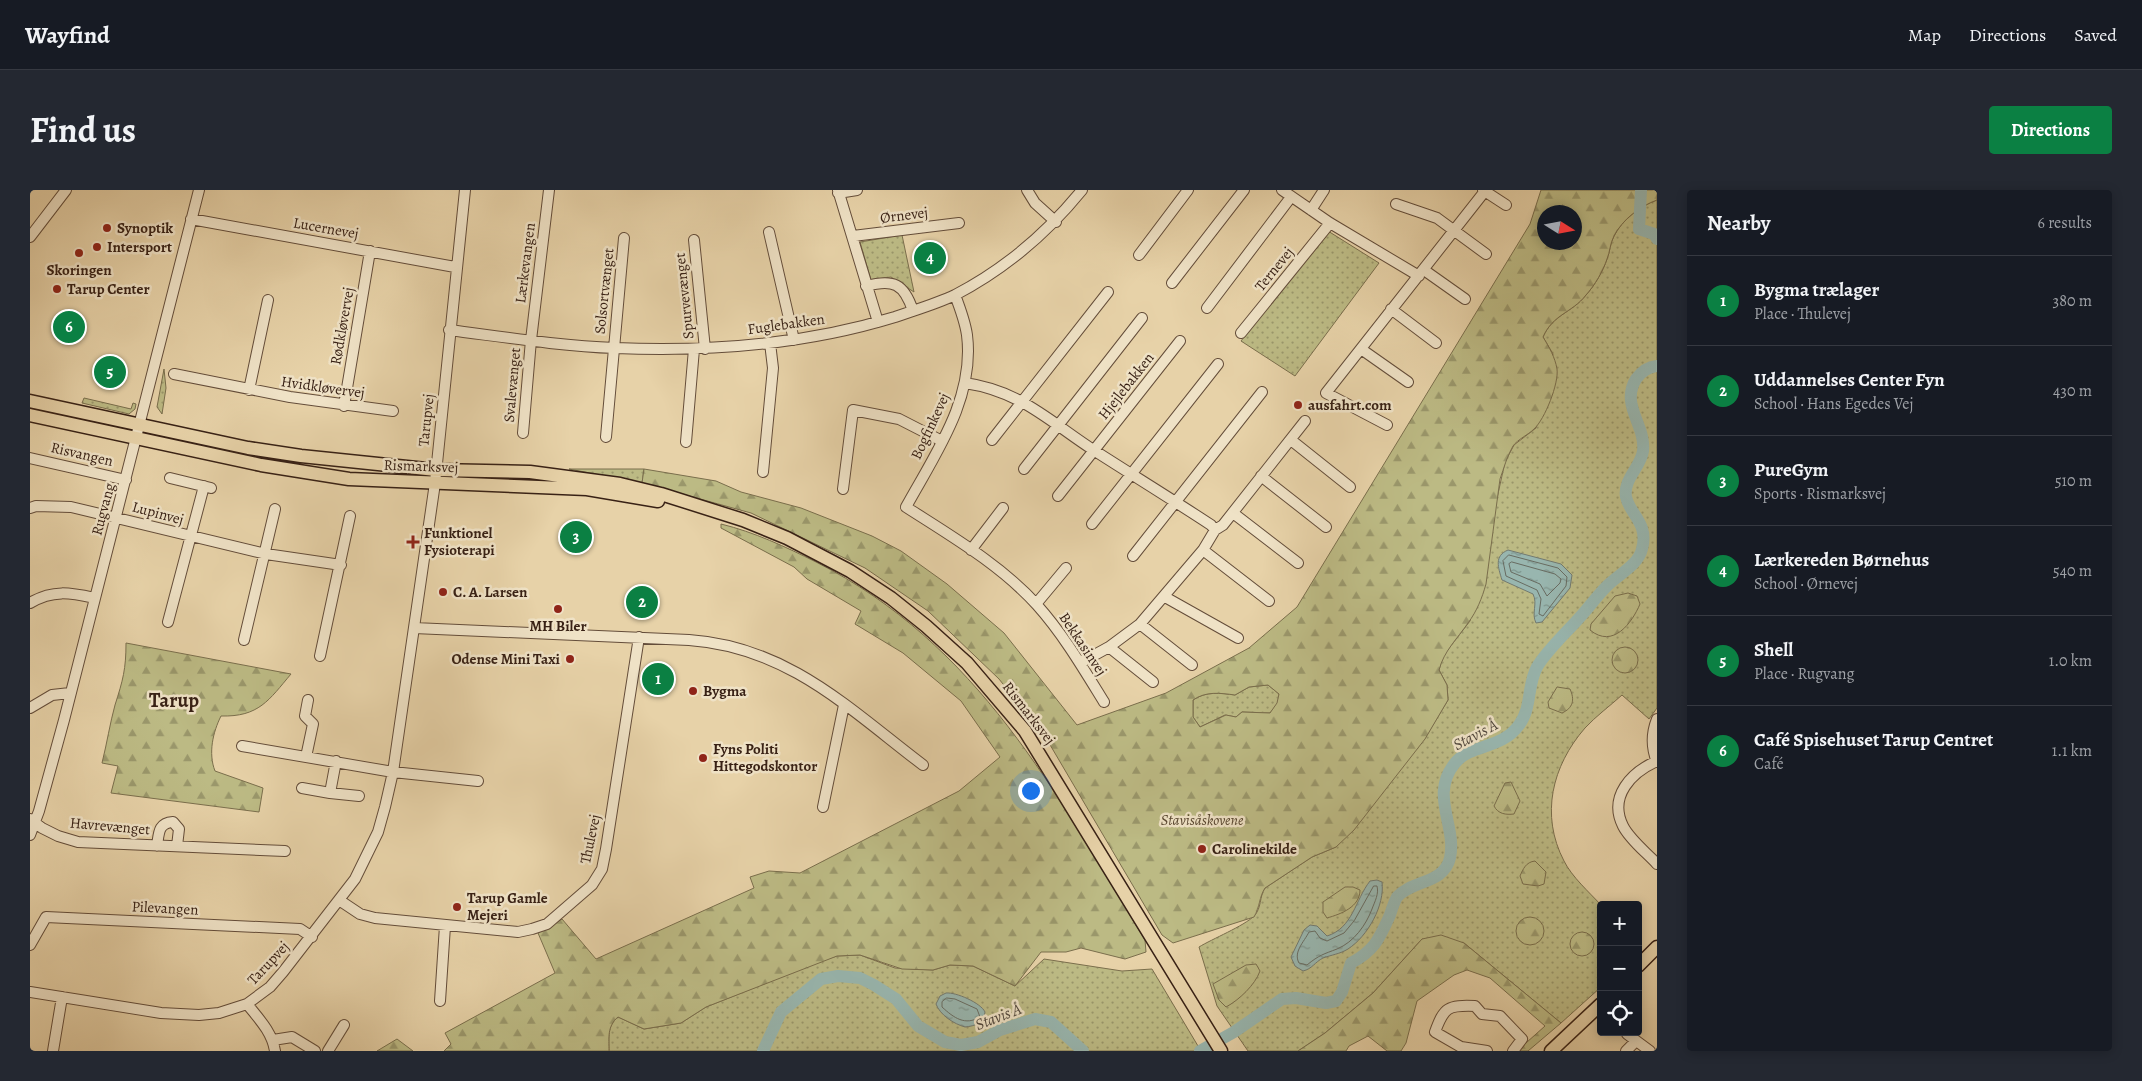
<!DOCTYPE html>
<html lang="en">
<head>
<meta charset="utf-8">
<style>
  :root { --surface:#171b24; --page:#242831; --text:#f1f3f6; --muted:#9ea1a6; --line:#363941; --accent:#0b8043 }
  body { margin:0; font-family:Alegreya,serif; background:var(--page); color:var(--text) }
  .controls { position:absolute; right:15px; bottom:15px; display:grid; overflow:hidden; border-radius:5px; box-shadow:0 2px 12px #0003 }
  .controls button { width:45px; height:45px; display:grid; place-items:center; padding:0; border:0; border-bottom:1px solid var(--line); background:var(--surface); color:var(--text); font:25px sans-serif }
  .compass { position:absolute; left:1507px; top:15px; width:45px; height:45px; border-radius:50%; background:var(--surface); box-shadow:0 2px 12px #0003; rotate:101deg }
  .you { position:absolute; left:1000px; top:600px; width:18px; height:18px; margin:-12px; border:4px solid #fff; border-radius:50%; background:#1a73e8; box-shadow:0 0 0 8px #1a73e833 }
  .badge { display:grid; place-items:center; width:32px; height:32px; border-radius:50%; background:var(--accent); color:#fff; font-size:16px; font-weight:700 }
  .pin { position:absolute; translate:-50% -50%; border:2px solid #fff; box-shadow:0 1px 5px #0006 }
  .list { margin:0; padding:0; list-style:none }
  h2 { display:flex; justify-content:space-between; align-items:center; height:65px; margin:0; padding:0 20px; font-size:21px }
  h2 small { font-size:16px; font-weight:400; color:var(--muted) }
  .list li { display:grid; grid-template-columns:32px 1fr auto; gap:15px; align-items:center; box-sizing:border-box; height:90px; padding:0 20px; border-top:1px solid var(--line) }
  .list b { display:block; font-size:19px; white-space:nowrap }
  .list p { margin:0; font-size:16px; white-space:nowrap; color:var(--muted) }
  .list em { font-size:16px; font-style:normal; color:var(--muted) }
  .icon { flex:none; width:28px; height:28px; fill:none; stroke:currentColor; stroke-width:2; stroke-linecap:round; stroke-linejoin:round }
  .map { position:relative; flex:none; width:1627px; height:861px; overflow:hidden; border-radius:5px }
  header { display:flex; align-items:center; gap:30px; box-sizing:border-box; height:70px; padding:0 25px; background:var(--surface); border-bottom:1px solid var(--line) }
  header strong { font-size:24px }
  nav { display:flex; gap:28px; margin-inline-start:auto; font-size:18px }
  .intro { display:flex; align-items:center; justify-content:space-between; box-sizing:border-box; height:120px; padding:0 30px }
  h1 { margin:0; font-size:35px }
  .button { padding:12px 22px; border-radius:5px; background:var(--accent); color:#fff; font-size:18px; font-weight:700 }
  main { display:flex; gap:30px; padding:0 30px }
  aside { flex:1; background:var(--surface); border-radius:5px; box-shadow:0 2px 12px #0003 }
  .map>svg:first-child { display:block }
  .grass { fill:url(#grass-dots); stroke:#7a6e4c }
  .forest { fill:url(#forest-firs); stroke:#7a6e4c; fill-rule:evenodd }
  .water { fill:url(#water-ripples); stroke:#727a71 }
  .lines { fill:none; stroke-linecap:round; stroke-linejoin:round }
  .shore { stroke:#686c62; stroke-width:1 }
  .river { stroke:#98b6af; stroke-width:12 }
  .minor-casing { stroke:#644d3a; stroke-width:12 }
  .major-casing { stroke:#382115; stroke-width:15 }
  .minor { stroke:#efe2c6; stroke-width:10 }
  .major { stroke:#e7d2a8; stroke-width:12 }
  .poi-dot { fill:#8f2418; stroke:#efe2c6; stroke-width:2 }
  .labels { text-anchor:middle; stroke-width:5; stroke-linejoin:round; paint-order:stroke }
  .street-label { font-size:15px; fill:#382115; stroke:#efe2c6 }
  .poi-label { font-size:15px; font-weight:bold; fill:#382115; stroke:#efe2c6; text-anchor:start }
  .park-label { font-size:15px; font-style:italic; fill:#594731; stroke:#efe2c6 }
  .water-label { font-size:16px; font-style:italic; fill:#50463c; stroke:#efe2c6 }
  .district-label { font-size:20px; font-weight:bold; fill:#382115; stroke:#efe2c6 }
</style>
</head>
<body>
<header>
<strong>Wayfind</strong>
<nav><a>Map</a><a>Directions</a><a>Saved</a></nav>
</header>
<div class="intro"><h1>Find us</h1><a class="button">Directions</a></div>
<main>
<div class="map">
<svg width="1627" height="861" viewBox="0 0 1627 861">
  <defs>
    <pattern id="grass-dots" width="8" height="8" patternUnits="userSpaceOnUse" patternTransform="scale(1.25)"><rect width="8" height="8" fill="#bcba84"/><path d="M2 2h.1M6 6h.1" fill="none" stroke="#9a976b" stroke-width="1.8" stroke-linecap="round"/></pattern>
    <pattern id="forest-firs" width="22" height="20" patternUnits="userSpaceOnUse" patternTransform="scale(1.25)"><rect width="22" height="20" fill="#bcba84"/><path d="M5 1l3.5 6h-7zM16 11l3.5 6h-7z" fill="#9a976b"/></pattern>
    <pattern id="water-ripples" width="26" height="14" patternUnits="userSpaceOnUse" patternTransform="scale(1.25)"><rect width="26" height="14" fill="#98b6af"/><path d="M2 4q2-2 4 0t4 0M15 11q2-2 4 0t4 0" fill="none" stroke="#7d948d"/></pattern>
  </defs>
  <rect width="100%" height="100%" fill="#e7d2a8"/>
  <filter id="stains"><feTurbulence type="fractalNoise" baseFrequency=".004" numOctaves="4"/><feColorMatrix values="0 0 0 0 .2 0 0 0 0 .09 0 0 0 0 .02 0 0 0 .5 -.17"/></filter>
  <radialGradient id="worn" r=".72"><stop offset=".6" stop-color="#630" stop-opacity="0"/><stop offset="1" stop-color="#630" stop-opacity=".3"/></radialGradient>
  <path class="grass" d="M 1627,10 L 1627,518 L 1619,529 L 1592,505 C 1580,516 1566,526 1555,538 C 1522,576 1510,625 1534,671 C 1542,687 1559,702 1571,715 L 1571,797 L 1531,833 L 1434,753 L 1392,749 L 1343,803 L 1295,843 L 1268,861 L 1218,861 L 1187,816 L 1169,757 C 1182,749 1214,736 1224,726 C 1232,718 1229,707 1235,698 L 1282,667 L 1306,657 L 1395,548 L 1418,510 L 1417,495 L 1409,480 L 1413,466 L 1440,431 L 1475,272 L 1484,255 L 1506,238 L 1523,164 L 1513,147 C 1523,124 1542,123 1556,105 C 1565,95 1573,81 1577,69 C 1580,62 1580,53 1584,46 C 1592,30 1610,16 1627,10 Z
    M 1298,41 L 1349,73 L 1265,186 L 1211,151 Z
    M 872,45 L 884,102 L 861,87 L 841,90 L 830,52 Z
    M 134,179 L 136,198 L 132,224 L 127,217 Z
    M 54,208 L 101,219 L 103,213 L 106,214 L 105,219 L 99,224 L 52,213 Z
    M 539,279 L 614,279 L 612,293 Z
    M 1238,495 L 1249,504 L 1248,513 L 1240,523 L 1212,522 L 1206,527 L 1195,525 L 1170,537 L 1163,527 L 1163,510 C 1176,501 1190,503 1205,505 L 1219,497 Z
    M 830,765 L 865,778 L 903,780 L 920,775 L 943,776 L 985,796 L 1014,769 L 1092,781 L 1122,779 L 1171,861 L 579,861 C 579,847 577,836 588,827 L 614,839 L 651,833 L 676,817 L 794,770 L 807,766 Z"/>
  <path class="forest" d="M 1511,0 L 1627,0 L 1627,10 C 1610,16 1592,30 1584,46 C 1580,53 1580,62 1577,69 C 1573,81 1565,95 1556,105 C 1542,123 1523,124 1513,147 C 1519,157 1525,167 1527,179 C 1529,193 1515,229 1504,239 C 1498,245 1488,249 1483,256 C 1477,266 1474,278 1470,289 L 1456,394 C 1452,408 1447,421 1438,433 C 1427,449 1414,461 1409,480 L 1417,495 L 1418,510 L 1395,549 L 1324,640 L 1306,657 L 1282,667 L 1235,698 C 1229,707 1230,717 1224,727 L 1143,753 L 1132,745 L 1016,548 L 969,489 L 898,421 L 835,378 L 721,323 L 612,293 L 614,279 L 686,291 L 711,302 L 771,318 L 842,346 L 871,361 L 917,394 L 974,443 L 1047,535 L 1136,503 L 1219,458 L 1267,417 L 1500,34 ZM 1514,22 L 1544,22 L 1544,52 L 1514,52 ZM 1238,495 L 1249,504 L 1247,513 L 1240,523 L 1212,522 L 1206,527 L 1196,525 L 1170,537 L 1163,527 L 1163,510 C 1176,501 1190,503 1205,505 L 1219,497 Z
    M 691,334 C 724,342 756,357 786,372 C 948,454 1025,601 1115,750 L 1116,762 L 1095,769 L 1051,758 L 1036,762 L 1011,762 L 985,796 L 943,776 L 920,775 L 903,780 L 872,779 L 830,765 L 807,766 L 676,817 L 651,833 L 614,839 L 588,827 C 577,836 579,848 579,861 L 414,861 L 421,854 L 415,843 L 525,783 L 508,743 L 532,729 L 566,769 L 724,698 L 720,687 L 739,681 L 770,683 L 929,601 L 970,567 L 931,511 L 873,463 L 825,434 L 831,421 L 777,389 L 764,377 L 691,338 Z
    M 1598,403 L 1607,406 L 1610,414 C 1602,433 1583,459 1560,440 L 1561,434 L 1585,406 Z
    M 96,453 L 261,484 C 239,510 229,527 191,526 C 183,542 178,563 185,581 L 233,598 L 229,622 L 81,603 L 88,576 L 72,573 C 77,553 80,533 85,515 C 93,490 96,479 96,453 Z
    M1582 470a13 13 0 1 1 26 0a13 13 0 1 1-26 0Z
    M 1527,497 L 1540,499 C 1545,510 1543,518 1532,523 L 1519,518 L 1518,512 Z
    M 1481,592 L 1490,611 L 1484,624 C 1476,625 1468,624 1464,616 L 1475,593 Z
    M 1505,671 L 1516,682 L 1514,694 L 1508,696 L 1493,694 L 1490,686 C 1493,679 1496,672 1505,671 Z
    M 1315,697 L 1323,697 L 1330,700 C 1330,717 1311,724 1297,728 L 1293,722 L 1293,712 Z
    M1486 741a14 14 0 1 1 28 0a14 14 0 1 1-28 0Z
    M1540 754a12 12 0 1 1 24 0a12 12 0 1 1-24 0Z
    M 1411,745 L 1434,753 L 1531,833 L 1498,861 L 1487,861 L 1515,836 L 1460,788 L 1437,780 L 1424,785 L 1387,811 L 1376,853 L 1371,861 L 1357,861 L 1338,846 L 1319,856 L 1316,861 L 1268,861 L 1295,843 L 1343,803 L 1392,749 Z
    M 1226,774 L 1230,781 C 1225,795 1209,810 1196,817 L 1189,810 L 1183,794 L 1216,775 Z
    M 367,849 L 383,861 L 347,861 Z"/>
  <path class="water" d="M 1478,360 L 1531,374 L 1542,385 L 1540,398 L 1512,432 L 1506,433 C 1501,423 1508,414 1503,404 L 1472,390 C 1468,377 1464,366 1478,360 Z
    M 1347,690 L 1352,692 C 1355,715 1338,746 1318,759 C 1310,764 1301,765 1293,768 C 1285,772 1282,779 1273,781 L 1265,776 L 1261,767 L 1274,740 L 1280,735 L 1287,736 L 1297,746 C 1323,738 1325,710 1340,691 Z
    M 916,803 C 926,802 951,813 955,822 C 954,833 945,836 935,837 C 924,834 910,825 906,814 L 910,806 Z"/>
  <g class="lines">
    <path class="shore" d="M 1479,365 L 1528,378 L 1537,387 L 1536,396 L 1513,426 L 1509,424 L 1511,409 L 1507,400 L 1476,386 L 1473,371 Z
      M 1482,372 L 1525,384 L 1531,389 L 1530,393 L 1517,406 L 1510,394 L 1481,382 L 1479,374 Z
      M 1344,696 L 1347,696 C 1349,704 1345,711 1342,719 C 1336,735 1324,752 1307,759 C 1294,764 1289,765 1277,775 L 1269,773 C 1263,762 1274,752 1279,742 L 1285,741 L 1290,748 L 1297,751 L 1314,743 L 1324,731 Z
      M 917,808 L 925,809 L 947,819 L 950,827 C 935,836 924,828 912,817 L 912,812 Z"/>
    <path class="river" d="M 1611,0 L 1609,39 L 1624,44 L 1627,49
      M 733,861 L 751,822 L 791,789 L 808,786 L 830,788 L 844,795 L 866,809 L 888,836 L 915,852 L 931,855 L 948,852 L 970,840 L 1005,829 L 1021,832 L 1053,861
      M 1170,861 L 1204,842 L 1252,809 L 1266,808 L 1296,813 L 1306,811 L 1312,802 L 1321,773 C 1345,760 1349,749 1360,725 C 1362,719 1364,712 1367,707 C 1382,690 1414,694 1420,668 C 1427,635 1399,605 1425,573 C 1442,553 1471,560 1489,535 C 1502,518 1497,495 1507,477 C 1517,460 1538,441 1551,426 C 1560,416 1567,406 1576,397 C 1587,385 1608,376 1612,359 C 1619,333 1600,325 1596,307 C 1593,289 1611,277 1613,261 C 1616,235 1590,215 1606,189 C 1611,182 1618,177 1627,176"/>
    <defs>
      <path id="minor" d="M 808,0 L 848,132
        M 997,0 L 1005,13 L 1026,32
        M 1252,0 L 1300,33 L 1389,86
        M 1453,0 L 1476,15
        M 808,3 L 827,0
        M 1366,14 L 1407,28 L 1456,64
        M 1281,20 L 1294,0
        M 161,29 L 425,77
        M 739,42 L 764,150
        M 823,46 L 929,33
        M 0,47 L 36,0
        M 664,50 L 675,159
        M 1109,65 L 1158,0
        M 1394,80 L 1435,109
        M 1142,93 L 1214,0
        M 836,96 C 863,89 874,93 883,121
        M 925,105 C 930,118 935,131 937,145 C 945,209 905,264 876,317 C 921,346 971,375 1007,415 C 1033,444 1053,478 1074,512
        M 1177,118 L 1261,7
        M 1361,119 L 1406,153
        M 419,140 C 474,147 530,156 585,158 C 679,162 774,155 865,127 C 885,120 906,114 925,105 C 975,79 1017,43 1052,0
        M 1211,143 L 1300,33
        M 1331,159 L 1378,192
        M 144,184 L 260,207 L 363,221
        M 935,193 C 991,201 1020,232 1065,261 C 1104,286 1143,310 1181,335 L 1185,340 L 1173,360 L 1110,434 L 1079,457 L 1050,473
        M 219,200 L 238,110
        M 314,216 L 340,61
        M 1357,235 L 1296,203 L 1455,1
        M 493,243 L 501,150 L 519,0
        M 576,247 L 594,48
        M 962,250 L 1078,102
        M 1261,250 L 1320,297
        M 656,252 L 664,159
        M 0,268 L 96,290
        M 994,279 L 1112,128
        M 733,282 L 743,178 L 740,153
        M 1231,286 L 1296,337
        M 140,288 L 181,298
        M 813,299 L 823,220 L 869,229 L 912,251
        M 1028,306 L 1150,151
        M 0,318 L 6,316 L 41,317 L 236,364 L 311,375
        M 1203,323 L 1268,373
        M 1062,334 L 1188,174
        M 1185,340 L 1193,335 L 1275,231
        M 941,360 L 973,318
        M 1173,360 L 1239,411
        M 1103,366 L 1232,202
        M 1135,407 L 1208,448
        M 0,413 C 23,399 41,403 65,408
        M 1006,414 L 1036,378
        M 138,432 L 174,296
        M 1110,434 L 1162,475
        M 384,438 L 659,450 C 758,457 818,518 893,575
        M 214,450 L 245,319
        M 1079,457 L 1123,492
        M 290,466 L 320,326
        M 0,518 L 22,505 L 40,503
        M 1627,529 C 1621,544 1621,557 1627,572
        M 212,556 L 363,582 L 448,591
        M 276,567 L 283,534 L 275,526 L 278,510
        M 1627,571 C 1602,582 1578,606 1593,636 C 1600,650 1616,662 1627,674
        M 272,598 L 300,603 L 306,571
        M 300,603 L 329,606
        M 793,617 L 814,515
        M 0,629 L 12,638 L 28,646 L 48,652 L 255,661
        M 0,645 L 9,621 L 34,530 L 169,0
        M 127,656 C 129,643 128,633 143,632 L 149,639 L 147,656
        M 309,710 L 330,724 L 345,728 L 488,742 L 502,739 L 517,734 L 562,695 L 572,679 L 576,659 L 609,447
        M 0,755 L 16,727 L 270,739 L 282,747
        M 0,802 L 131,823 L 169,825 L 189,823 L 217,814 L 240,797 L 253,782 L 325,689 L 348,642 L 355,617 L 363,582 L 405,293 L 435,0
        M 410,811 L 415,736
        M 217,814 C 229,829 242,842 245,861
        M 1597,844 L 1620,861
        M 243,850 L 262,847 L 285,861
        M 23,861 L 32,807
        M 298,861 L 314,835
        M 1457,861 L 1431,857 L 1405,842 C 1414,817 1418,815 1445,816 L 1452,824 L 1470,826 L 1492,849 L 1483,861
        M 1596,861 L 1606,851"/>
      <path id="major" d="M 0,211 L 218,258 L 271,266 L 406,280 L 500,282 L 590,294 L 631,304 L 713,330 L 757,348 L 820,381 L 861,408 L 896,436 L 937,473 L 995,541 L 1191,861
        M 0,225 L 231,275 L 319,289 L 557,299 L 628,311
        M 1608,776 L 1627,757
        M 1521,861 L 1571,814"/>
    </defs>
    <use href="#minor" class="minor-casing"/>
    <use href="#major" class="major-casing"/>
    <use href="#minor" class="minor"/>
    <use href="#major" class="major"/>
  </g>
  <g class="poi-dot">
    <circle cx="77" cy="38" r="5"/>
    <circle cx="67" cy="57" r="5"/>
    <circle cx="49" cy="63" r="5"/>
    <circle cx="27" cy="99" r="5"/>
    <circle cx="1268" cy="215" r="5"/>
    <path d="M380.5 344.5h5v5h5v5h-5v5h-5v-5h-5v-5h5z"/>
    <circle cx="413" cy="402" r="5"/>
    <circle cx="528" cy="419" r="5"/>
    <circle cx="540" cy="469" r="5"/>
    <circle cx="663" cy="501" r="5"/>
    <circle cx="673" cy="568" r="5"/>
    <circle cx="1172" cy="659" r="5"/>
    <circle cx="427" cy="717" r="5"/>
  </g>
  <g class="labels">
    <g class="street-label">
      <text transform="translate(874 25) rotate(-7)" y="5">Ørnevej</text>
      <text transform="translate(296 38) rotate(10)" y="5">Lucernevej</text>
      <text transform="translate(495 73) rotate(-83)" y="5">Lærkevangen</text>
      <text transform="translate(1244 79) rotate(-51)" y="5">Ternevej</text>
      <text transform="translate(574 101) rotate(-84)" y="5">Solsortvænget</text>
      <text transform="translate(654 106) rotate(-96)" y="5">Spurvevænget</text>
      <text transform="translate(756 134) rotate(-8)" y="5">Fuglebakken</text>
      <text transform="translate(312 136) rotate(-80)" y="5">Rødkløvervej</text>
      <text transform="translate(482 195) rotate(-85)" y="5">Svalevænget</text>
      <text transform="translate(1096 196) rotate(-52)" y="5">Hjejlebakken</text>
      <text transform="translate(293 197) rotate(8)" y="5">Hvidkløvervej</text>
      <text transform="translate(396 230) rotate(-84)" y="5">Tarupvej</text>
      <text transform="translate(900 236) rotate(-65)" y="5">Bogfinkevej</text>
      <text transform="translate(52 264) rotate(13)" y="5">Risvangen</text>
      <text transform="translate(391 276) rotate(2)" y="5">Rismarksvej</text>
      <text transform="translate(73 319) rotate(-75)" y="5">Rugvang</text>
      <text transform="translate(128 323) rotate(15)" y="5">Lupinvej</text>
      <text transform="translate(1053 454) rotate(56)" y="5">Bekkasinvej</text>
      <text transform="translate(999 523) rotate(52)" y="5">Rismarksvej</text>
      <text transform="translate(80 636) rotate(5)" y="5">Havrevænget</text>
      <text transform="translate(560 649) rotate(-78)" y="5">Thulevej</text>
      <text transform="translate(135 718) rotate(3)" y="5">Pilevangen</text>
      <text transform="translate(238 773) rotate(-47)" y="5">Tarupvej</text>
    </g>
    <g class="poi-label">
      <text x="87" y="43">Synoptik</text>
      <text x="77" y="62">Intersport</text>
      <text x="49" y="85" text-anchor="middle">Skoringen</text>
      <text x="37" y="104">Tarup Center</text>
      <text x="1278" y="220">ausfahrt.com</text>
      <text x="394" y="348">Funktionel<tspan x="394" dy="17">Fysioterapi</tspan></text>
      <text x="423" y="407">C. A. Larsen</text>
      <text x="528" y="441" text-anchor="middle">MH Biler</text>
      <text x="530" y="474" text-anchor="end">Odense Mini Taxi</text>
      <text x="673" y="506">Bygma</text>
      <text x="683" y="564">Fyns Politi<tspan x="683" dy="17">Hittegodskontor</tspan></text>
      <text x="1182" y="664">Carolinekilde</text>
      <text x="437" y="713">Tarup Gamle<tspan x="437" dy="17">Mejeri</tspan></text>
    </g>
    <g class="park-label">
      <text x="1172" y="635">Stavisåskovene</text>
    </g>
    <g class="water-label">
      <text transform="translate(1445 544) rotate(-28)" y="6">Stavis Å</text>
      <text transform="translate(968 826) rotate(-21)" y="6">Stavis Å</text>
    </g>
    <g class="district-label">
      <text x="144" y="517">Tarup</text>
    </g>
  </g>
  <rect width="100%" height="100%" filter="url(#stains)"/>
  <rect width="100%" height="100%" fill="url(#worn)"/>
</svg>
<div class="controls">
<button>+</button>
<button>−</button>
<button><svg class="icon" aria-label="locate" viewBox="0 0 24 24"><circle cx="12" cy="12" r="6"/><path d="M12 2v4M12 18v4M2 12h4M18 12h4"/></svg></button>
</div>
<svg class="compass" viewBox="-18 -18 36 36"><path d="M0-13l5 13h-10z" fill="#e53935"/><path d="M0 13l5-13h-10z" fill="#9ea1a6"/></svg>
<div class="you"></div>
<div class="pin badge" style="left:628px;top:489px">1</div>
<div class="pin badge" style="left:612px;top:412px">2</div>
<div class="pin badge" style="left:546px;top:347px">3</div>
<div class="pin badge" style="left:900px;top:68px">4</div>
<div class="pin badge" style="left:80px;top:182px">5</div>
<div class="pin badge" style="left:39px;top:137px">6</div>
</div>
<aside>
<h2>Nearby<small>6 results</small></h2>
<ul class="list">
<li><span class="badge">1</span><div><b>Bygma trælager</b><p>Place · Thulevej</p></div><em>380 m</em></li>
<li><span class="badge">2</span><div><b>Uddannelses Center Fyn</b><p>School · Hans Egedes Vej</p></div><em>430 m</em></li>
<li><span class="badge">3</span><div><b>PureGym</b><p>Sports · Rismarksvej</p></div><em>510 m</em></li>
<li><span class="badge">4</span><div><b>Lærkereden Børnehus</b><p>School · Ørnevej</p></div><em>540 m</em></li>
<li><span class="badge">5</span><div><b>Shell</b><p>Place · Rugvang</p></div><em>1.0 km</em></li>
<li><span class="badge">6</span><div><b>Café Spisehuset Tarup Centret</b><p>Café</p></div><em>1.1 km</em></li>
</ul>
</aside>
</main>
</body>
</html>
